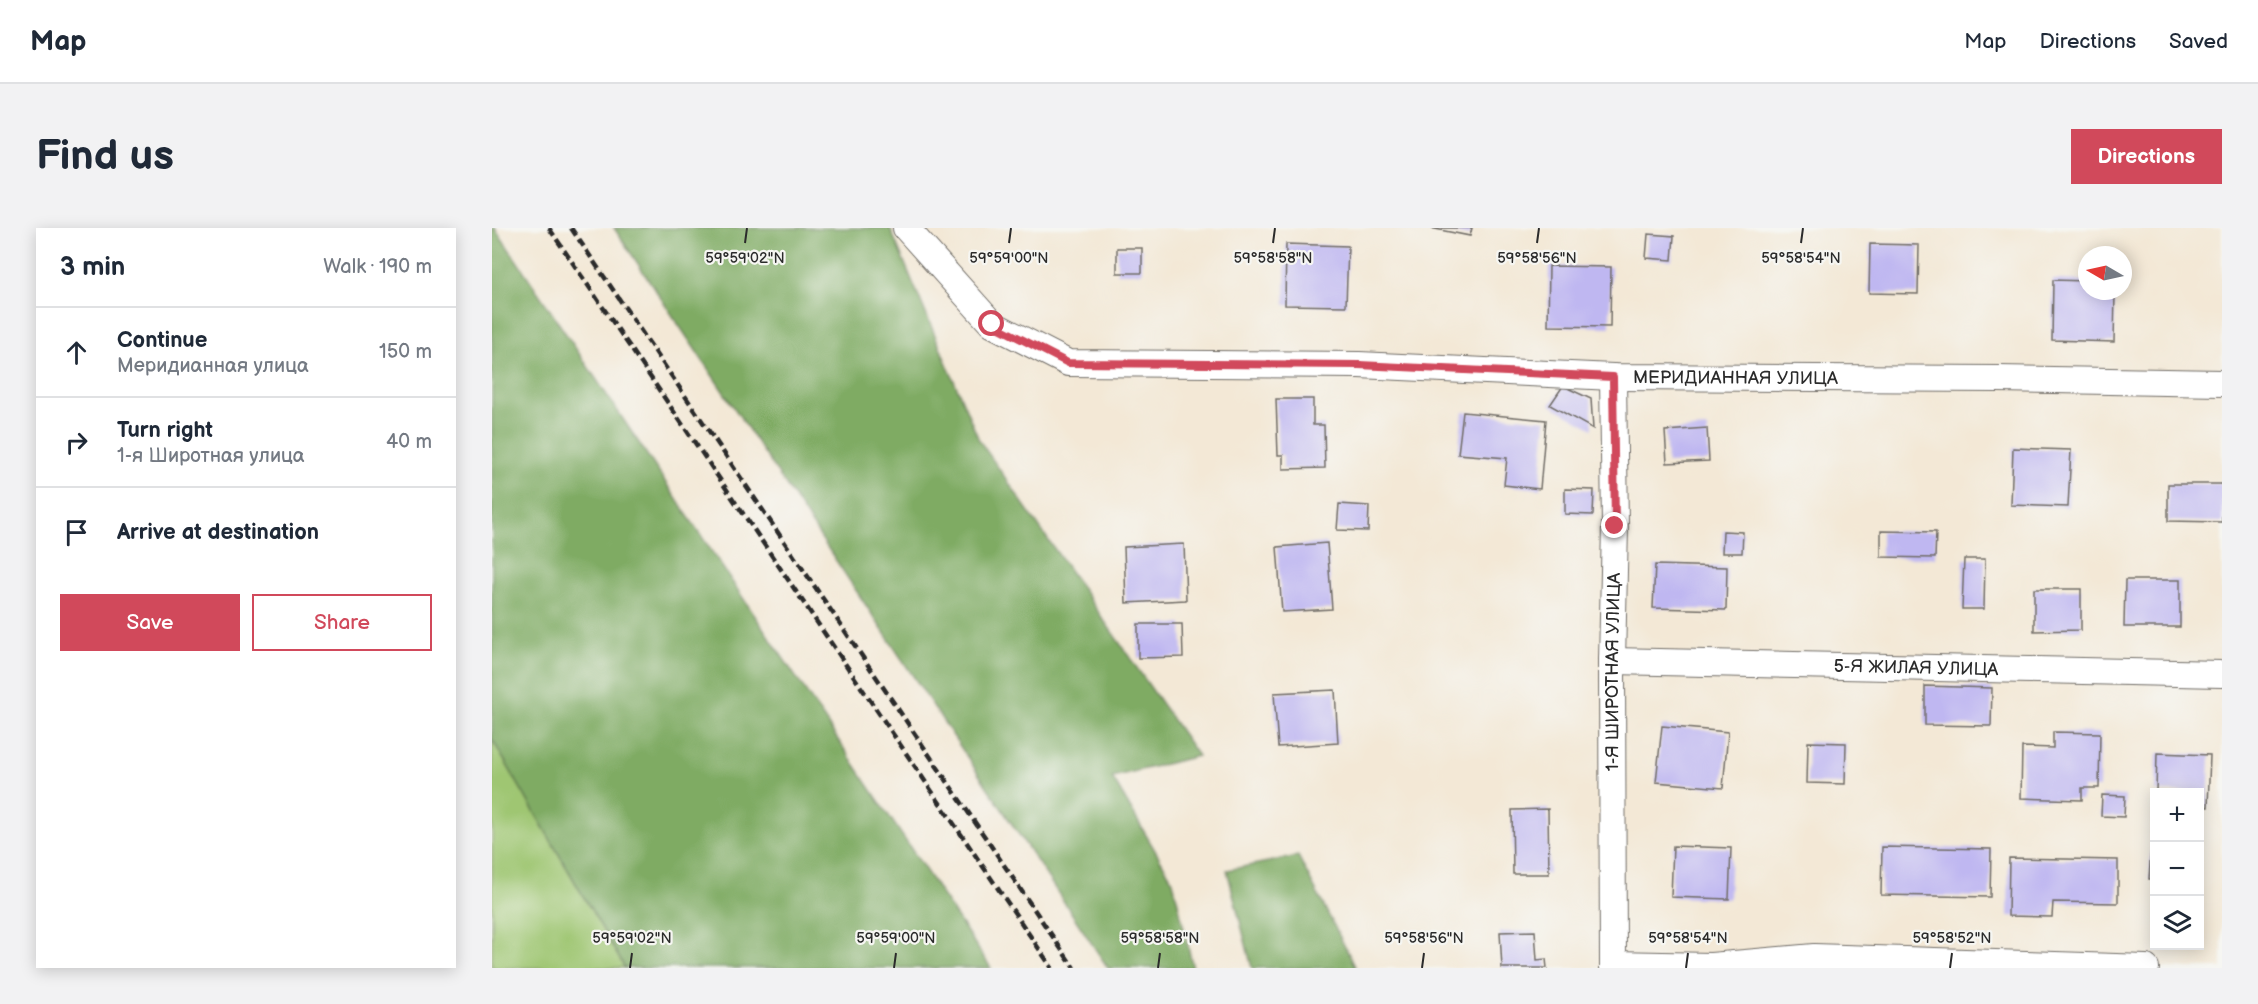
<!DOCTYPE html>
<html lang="en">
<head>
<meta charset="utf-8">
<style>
  :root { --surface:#fff; --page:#f2f2f3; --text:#1f2937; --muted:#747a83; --line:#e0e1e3; --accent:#d1495b }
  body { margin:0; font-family:"Balsamiq Sans",sans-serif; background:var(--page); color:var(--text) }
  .controls { position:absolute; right:18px; bottom:18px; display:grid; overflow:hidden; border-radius:0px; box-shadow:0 3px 15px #0003 }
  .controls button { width:54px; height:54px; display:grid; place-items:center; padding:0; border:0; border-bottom:2px solid var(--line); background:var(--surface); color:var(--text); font:30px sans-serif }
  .compass { position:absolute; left:1586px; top:18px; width:54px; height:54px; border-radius:50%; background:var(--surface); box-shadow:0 3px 15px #0003; rotate:279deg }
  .stop { position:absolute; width:18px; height:18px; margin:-14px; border:4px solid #d1495b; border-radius:50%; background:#fff }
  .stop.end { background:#d1495b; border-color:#fff; box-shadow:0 2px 6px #0008 }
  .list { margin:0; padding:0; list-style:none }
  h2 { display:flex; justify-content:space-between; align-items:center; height:78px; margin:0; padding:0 24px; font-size:26px }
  h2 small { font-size:20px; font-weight:400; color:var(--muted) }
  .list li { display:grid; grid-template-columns:39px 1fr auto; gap:18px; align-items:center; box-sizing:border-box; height:90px; padding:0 24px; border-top:2px solid var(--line) }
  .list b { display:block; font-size:22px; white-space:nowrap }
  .list p { margin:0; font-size:20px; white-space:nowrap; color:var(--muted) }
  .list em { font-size:20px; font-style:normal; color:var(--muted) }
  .actions { display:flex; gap:12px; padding:18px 24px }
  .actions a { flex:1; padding:14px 0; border:2px solid var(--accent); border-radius:0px; text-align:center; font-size:21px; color:var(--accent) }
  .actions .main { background:var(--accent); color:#fff }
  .icon { flex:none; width:33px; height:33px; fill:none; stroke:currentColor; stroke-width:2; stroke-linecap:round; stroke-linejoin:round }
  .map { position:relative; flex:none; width:1730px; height:740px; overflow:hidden; border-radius:0px }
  header { display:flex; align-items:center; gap:36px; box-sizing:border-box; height:84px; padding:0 30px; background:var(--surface); border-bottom:2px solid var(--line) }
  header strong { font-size:28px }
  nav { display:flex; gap:33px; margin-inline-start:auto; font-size:21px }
  .intro { display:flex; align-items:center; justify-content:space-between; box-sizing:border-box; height:144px; padding:0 36px }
  h1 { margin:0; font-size:42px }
  .button { padding:15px 27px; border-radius:0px; background:var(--accent); color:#fff; font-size:21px; font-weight:700 }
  main { display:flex; gap:36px; padding:0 36px }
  aside { flex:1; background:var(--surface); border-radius:0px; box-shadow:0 3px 15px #0003 }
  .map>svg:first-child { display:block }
  .green { fill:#9fc672; stroke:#65784e; stroke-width:1.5 }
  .forest { fill:#7fab64; stroke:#556b48; stroke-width:1.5 }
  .building { fill:#bfb7f1 }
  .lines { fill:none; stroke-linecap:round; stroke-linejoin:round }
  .minor-casing { stroke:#716d67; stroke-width:28 }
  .minor { stroke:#fff; stroke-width:26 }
  .rail { stroke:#2b2b2b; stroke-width:4.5; stroke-dasharray:9 4.5; stroke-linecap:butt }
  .route { stroke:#d1495b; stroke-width:8 }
  .ticks { fill:none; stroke:#2b2b2b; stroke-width:2 }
  .labels { text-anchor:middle; stroke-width:4.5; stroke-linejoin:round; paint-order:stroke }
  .street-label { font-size:18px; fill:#2b2b2b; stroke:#f6f6f2 }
  .ticks-label { font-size:15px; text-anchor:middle; fill:#2b2b2b; stroke:#f6f6f2; stroke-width:4.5; stroke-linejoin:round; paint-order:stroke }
</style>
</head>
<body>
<header>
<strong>Map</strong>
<nav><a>Map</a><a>Directions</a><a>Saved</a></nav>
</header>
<div class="intro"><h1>Find us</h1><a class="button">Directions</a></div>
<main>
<aside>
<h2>3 min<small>Walk · 190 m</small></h2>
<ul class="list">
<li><svg class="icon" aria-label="ahead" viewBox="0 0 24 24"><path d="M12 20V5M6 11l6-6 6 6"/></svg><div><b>Continue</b><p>Меридианная улица</p></div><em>150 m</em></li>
<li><svg class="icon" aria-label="right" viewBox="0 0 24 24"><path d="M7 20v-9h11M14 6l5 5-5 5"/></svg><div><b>Turn right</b><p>1-я Широтная улица</p></div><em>40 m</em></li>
<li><svg class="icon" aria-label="arrive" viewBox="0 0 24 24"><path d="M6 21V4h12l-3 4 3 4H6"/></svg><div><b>Arrive at destination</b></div></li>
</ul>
<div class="actions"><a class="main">Save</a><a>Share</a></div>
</aside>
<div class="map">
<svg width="1730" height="740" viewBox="0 0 1730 740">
  <rect width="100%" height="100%" fill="#f6f6f2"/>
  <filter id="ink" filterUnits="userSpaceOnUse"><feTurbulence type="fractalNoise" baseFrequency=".0167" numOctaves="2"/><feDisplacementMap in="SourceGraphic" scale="12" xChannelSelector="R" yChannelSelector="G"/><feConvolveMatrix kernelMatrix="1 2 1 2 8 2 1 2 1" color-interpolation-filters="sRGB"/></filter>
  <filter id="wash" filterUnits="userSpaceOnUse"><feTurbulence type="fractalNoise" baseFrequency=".008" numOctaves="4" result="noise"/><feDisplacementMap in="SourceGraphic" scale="24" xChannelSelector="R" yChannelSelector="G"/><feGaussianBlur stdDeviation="1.35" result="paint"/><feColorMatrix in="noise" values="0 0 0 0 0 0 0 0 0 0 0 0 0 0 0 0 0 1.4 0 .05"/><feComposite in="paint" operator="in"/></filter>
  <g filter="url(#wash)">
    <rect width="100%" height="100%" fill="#f3e8d6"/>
    <path class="green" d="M 0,511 L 133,740 L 0,740 Z"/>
    <path class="forest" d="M 0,0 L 3,0 L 499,740 L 133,740 L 0,511 Z
      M 122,0 L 398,0 L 487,212 L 706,528 L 620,549 L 681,653 L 701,740 L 616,740 Z
      M 806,628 L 864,740 L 760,740 L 735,642 Z"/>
    <g id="blocks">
      <path class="building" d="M 938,0 L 980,0 L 978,8 Z
        M 1156,6 L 1182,8 L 1180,32 L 1154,30 Z
        M 794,16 L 856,18 L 854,78 L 793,77 Z
        M 1378,16 L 1427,17 L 1426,66 L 1377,65 Z
        M 625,20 L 650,20 L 650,45 L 625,45 Z
        M 1057,38 L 1119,39 L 1118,99 L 1056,98 Z
        M 1561,52 L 1595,53 L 1595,63 L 1623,63 L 1622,114 L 1560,112 Z
        M 1071,158 L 1099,171 L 1101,201 L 1058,177 Z
        M 784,171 L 821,171 L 821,197 L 832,197 L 833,240 L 791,241 L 791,227 L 786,227 Z
        M 971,184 L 1054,192 L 1048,261 L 1012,257 L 1015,230 L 966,226 Z
        M 1215,200 L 1217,233 L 1175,235 L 1173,203 Z
        M 1521,220 L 1579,222 L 1576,279 L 1519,277 Z
        M 1676,256 L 1730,256 L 1730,294 L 1676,293 Z
        M 1073,261 L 1102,262 L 1101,287 L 1073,286 Z
        M 847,276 L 877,278 L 876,303 L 845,302 Z
        M 1231,303 L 1251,304 L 1250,325 L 1230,325 Z
        M 1389,303 L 1444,304 L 1443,330 L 1389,329 Z
        M 835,315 L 840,381 L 790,384 L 785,319 Z
        M 692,316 L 694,372 L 634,375 L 632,319 Z
        M 1472,331 L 1493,331 L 1492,381 L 1470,381 Z
        M 1163,337 L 1235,339 L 1234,382 L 1161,380 Z
        M 1633,352 L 1688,352 L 1688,399 L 1632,399 Z
        M 1542,361 L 1589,361 L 1589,402 L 1542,403 Z
        M 646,396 L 690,396 L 691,429 L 646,430 Z
        M 1433,458 L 1500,460 L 1499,498 L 1433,497 Z
        M 843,462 L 846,515 L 786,519 L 782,465 Z
        M 1170,498 L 1236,504 L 1231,560 L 1164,554 Z
        M 1561,504 L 1608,505 L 1607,560 L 1590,560 L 1590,572 L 1529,570 L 1530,519 L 1561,520 Z
        M 1316,514 L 1354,515 L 1353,556 L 1315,555 Z
        M 1665,525 L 1718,527 L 1716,579 L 1708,579 L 1708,564 L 1664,564 Z
        M 1610,567 L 1633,568 L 1632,589 L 1609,588 Z
        M 1056,581 L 1057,646 L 1021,646 L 1020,582 Z
        M 1181,618 L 1239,620 L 1237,671 L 1179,669 Z
        M 1390,619 L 1499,621 L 1498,669 L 1389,667 Z
        M 1659,621 L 1662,622 L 1662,651 L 1657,651 Z
        M 1517,630 L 1626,632 L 1626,675 L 1561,674 L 1560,689 L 1516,688 Z
        M 1043,703 L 1045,732 L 1054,731 L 1055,740 L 1010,740 L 1008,704 Z"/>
    </g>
  </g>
  <g filter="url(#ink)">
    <use href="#blocks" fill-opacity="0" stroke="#716d67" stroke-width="1.5"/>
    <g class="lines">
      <defs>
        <g id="minor">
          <path id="s1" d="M 414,0 L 500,96 L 576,135 L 867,137 L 1121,149 L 1506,151 L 1730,155"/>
          <path id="s2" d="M 1120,433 L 1730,446"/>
          <path d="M 1121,736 L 1219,738 L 1322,729 L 1654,740"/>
          <path id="s3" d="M 1121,740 L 1120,433 L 1123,298 L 1121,149"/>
        </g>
      </defs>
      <use href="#minor" class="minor-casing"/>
      <use href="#minor" class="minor"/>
      <path class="rail" d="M 57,0 L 560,740
        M 79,0 L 582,740"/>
    </g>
  </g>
  <g class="lines" filter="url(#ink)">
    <path class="route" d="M 500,96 L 576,135 L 867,137 L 1121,149 L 1123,298"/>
  </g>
  <path class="ticks" d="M 253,15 L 255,0M 517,15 L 519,0M 781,15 L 783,0M 1045,15 L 1047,0M 1309,15 L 1311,0M 138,740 L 140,725M 402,740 L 404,725M 666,740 L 668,725M 930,740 L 932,725M 1194,740 L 1196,725M 1458,740 L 1460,725"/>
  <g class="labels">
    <g class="street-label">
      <text dy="6" stroke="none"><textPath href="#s1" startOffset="882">МЕРИДИАННАЯ УЛИЦА</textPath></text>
      <text dy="6" stroke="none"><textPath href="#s2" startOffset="304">5-Я ЖИЛАЯ УЛИЦА</textPath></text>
      <text dy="6" stroke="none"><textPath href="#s3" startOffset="296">1-Я ШИРОТНАЯ УЛИЦА</textPath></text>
    </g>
  </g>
  <g class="ticks-label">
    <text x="253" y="35">59°59'02"N</text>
    <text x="517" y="35">59°59'00"N</text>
    <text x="781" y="35">59°58'58"N</text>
    <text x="1045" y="35">59°58'56"N</text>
    <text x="1309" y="35">59°58'54"N</text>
    <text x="140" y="715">59°59'02"N</text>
    <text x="404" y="715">59°59'00"N</text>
    <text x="668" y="715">59°58'58"N</text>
    <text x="932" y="715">59°58'56"N</text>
    <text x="1196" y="715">59°58'54"N</text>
    <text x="1460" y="715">59°58'52"N</text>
  </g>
</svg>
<div class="controls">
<button>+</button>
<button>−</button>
<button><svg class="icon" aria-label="layers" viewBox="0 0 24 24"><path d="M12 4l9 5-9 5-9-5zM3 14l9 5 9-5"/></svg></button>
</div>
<svg class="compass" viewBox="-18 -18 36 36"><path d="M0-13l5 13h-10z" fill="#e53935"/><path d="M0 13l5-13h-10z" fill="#747a83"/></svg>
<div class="stop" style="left:500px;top:96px"></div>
<div class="stop end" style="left:1123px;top:298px"></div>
</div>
</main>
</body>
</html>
